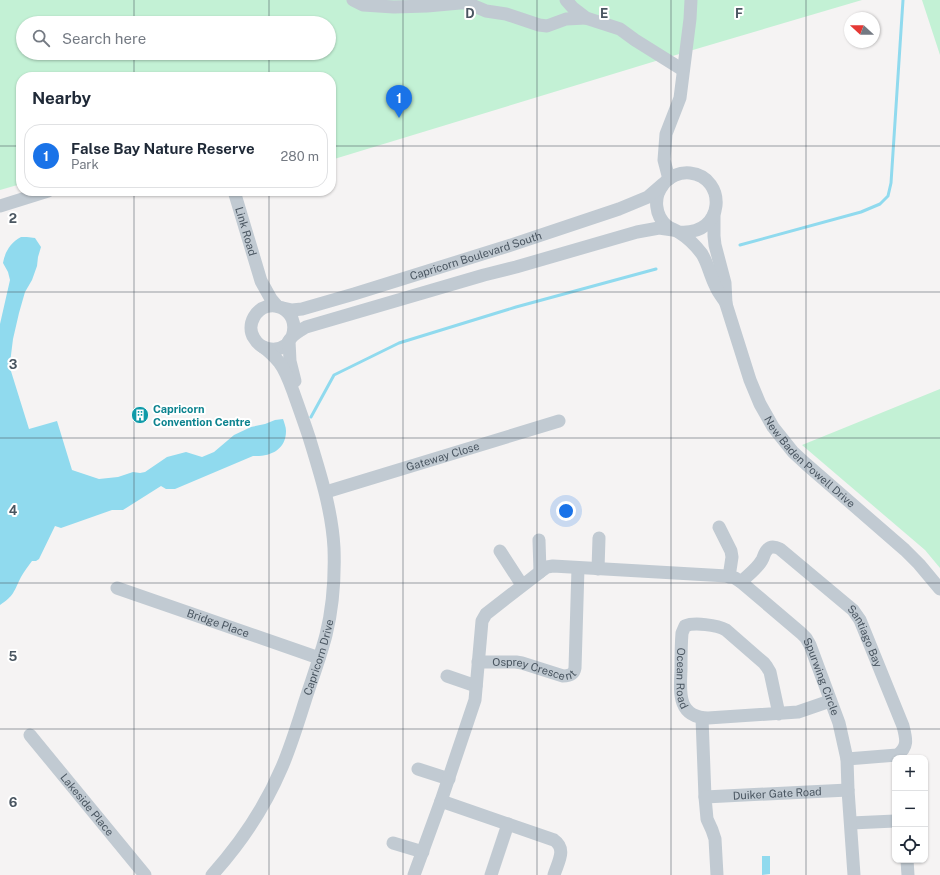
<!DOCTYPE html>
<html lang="en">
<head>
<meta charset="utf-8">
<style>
  :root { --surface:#fff; --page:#f2f2f3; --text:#1f2937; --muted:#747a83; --line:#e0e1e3; --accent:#1a73e8 }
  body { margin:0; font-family:"Public Sans",sans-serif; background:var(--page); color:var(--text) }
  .controls { position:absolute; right:12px; bottom:12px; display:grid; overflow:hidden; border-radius:8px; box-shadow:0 1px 3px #0004 }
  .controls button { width:36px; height:36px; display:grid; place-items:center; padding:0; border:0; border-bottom:1px solid var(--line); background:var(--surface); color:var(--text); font:20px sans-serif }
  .compass { position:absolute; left:844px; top:12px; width:36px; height:36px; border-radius:50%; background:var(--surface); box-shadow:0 1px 3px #0004; rotate:291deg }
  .you { position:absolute; left:566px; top:511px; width:14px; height:14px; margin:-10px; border:3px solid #fff; border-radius:50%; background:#1a73e8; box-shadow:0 0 0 6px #1a73e833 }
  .badge { display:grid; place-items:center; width:26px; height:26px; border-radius:50%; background:var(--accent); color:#fff; font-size:13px; font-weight:700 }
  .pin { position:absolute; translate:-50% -33px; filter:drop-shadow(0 1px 2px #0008) }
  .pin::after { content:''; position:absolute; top:21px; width:14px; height:12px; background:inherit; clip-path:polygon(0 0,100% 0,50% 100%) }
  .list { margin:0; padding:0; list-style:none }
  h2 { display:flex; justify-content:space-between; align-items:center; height:52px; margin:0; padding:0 16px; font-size:17px }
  h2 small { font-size:13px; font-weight:400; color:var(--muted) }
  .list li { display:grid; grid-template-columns:26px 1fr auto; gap:12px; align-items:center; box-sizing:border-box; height:64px; margin:0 8px 8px; padding:0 8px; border:1px solid var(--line); border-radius:16px }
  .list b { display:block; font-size:15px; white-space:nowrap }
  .list p { margin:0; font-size:13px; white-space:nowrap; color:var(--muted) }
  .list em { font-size:13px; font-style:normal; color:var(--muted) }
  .icon { flex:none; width:22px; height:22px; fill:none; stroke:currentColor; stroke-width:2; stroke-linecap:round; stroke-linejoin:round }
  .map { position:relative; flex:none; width:940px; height:875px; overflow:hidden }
  .search { position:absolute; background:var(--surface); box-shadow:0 1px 3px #0004; left:16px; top:16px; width:320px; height:44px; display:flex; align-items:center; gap:10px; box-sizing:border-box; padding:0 14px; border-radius:22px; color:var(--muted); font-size:15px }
  .panel { position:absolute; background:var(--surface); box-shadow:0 1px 3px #0004; left:16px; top:72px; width:320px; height:124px; border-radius:16px }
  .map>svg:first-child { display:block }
  .green { fill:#c3f1d5; fill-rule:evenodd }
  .water { fill:#90daee }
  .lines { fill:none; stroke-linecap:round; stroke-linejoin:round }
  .stream { stroke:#90daee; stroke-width:3 }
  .minor { stroke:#c1cad2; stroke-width:13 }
  .grid { fill:none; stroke:#4a5661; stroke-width:1; stroke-opacity:0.55 }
  .labels { text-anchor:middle; stroke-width:4; stroke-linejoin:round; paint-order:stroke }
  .street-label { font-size:11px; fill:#4a5661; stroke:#fff }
  .culture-label { font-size:11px; font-weight:bold; fill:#0d838f; stroke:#fff; text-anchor:start }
  .grid-label { font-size:13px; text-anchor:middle; font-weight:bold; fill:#4a5661; stroke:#fff; stroke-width:4; stroke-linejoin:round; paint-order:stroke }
</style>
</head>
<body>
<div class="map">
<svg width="940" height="875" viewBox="0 0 940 875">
  <rect width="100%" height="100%" fill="#f5f3f3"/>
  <path class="green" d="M 0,0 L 862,0 L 659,60 L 331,160 L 331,77 L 21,77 L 21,184 L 0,190 ZM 23,23 L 329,23 L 329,53 L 23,53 Z
    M 922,0 L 940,0 L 940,55 Z
    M 940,389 L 940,568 L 925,550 L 802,445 Z"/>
  <path class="water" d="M 21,237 L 27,237 L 35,238 L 41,247 L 38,257 L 37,266 L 32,280 L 25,292 L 19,313 L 13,339 L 10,363 L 10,368 L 29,429 L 57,421 L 72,470 L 99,479 L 118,477 L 133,472 L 140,473 L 145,472 L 167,457 L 186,452 L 202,457 L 214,452 L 234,435 L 251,427 L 265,424 L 275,420 L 283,419 C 284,422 286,427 286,431 C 286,450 270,457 253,456 L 175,489 L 166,489 L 161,486 L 123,510 L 112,510 L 61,528 L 55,526 L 39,559 L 36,561 L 32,561 C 28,566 24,572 21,577 C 14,591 14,596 0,605 L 0,324 L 10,280 L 8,272 L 3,263 C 5,252 10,243 21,237 Z
    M 762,856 L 770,856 L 770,874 L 762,875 Z"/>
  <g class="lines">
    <path class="stream" d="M 740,245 L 861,212 L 880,204 L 888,196 L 891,183 L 903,0
      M 311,417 L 334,375 L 399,343 L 516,307 L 656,269"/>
    <g class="minor">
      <path d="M 353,0 L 363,5 L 394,7 L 427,6 L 460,3 L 467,3 L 486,11 L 506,14 L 539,25 L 547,26 L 566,19 L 586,18"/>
      <path d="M 566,0 L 573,8 L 586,18 L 620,29 L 635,40 L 683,70"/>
      <path d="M 669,179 L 664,160 L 666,134 L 680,98 L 690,19 L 691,0"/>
      <path id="s1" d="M 234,191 L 261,281 L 271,299 L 277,306"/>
      <path d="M 0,206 L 48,191"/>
      <path id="s2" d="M 714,214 L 714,236 L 715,245 L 725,283 L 726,304 L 750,380 L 760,404 L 773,427 L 793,452 L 806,464 L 905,550 L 919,564 L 940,589"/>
      <path d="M 679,232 C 726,236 727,177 690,173 C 680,172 669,176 663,185 C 653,197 655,216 667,226 C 671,229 676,230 680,233 C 688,238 696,246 702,254 C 708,264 710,275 715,285 C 717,291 722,297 726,303"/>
      <path id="s3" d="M 283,308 L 292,310 L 302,309 L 354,294 L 508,246 L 619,209 L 648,197 L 663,184"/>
      <path d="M 292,337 C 302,309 267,294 254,317 C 250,324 250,332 254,338 C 260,349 275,353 286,345 C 288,343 289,340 291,338 C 295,333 301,330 306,327 L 484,275 L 516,267 L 637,232 L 659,228 L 673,230"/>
      <path d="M 289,341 L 290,361 L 295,381"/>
      <path id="s4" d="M 326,492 L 559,421"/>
      <path d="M 719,527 L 731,551 L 732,557 L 729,577"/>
      <path d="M 539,540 L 540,572"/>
      <path d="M 500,551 L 522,585"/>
      <path d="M 598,569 L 599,538"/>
      <path id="s5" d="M 741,582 C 748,575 757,569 762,560 C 764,557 764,552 768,549 C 771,546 776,547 780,549 L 853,610 L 860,620 L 903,726 C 906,738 909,747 897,755 L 847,759"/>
      <path id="s6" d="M 117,588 L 319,658"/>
      <path id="s7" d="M 478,662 L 516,662 L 522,663 L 563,676 C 570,676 574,674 575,668 L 578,568"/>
      <path d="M 447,676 L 476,686"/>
      <path id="s8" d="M 779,714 L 770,672 L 767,667 L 764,663 L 726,630 C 717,625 694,622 685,626 L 682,633 C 681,645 681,657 681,670 C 680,692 677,717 708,718 L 798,712 L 830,701"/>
      <path d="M 702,718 L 705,797"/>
      <path id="s9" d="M 30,735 L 145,875"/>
      <path d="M 418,769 L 449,779"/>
      <path d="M 441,801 L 554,840 C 567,849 558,862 554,875"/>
      <path d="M 851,823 L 895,821"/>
      <path d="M 393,843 L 423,852"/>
      <path d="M 907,860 L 908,875"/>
      <path id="s10" d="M 212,875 C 241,843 265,807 282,767 C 291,746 298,723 305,701 C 312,679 320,658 326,635 C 333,607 335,577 334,548 C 332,510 320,473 309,437 C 304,422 299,408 294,394 C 290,383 286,371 279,362 C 274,356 269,351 263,347"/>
      <path id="s11" d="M 414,875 L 441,801 L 475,700 L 482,621 L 486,614 L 540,572 L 547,567 L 553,566 L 727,576 L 735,578 L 741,582 L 801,633 L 806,638 L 810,645 L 839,723 L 847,759 L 848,790 L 854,875"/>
      <path d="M 491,875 L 508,824"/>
      <path id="s12" d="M 717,875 L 715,839 L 712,830 L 707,819 L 705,797 L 848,790"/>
    </g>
  </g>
  <path class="grid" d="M 134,0 L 134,23M 269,0 L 269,23M 403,0 L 403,875M 537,0 L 537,875M 671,0 L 671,875M 806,0 L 806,875M 134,53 L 134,77M 269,53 L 269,77M 0,146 L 21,146M 331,146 L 940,146M 134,191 L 134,875M 269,191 L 269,875M 0,292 L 940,292M 0,438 L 940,438M 0,583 L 940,583M 0,729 L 940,729"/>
  <defs>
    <symbol id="building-disc" viewBox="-11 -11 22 22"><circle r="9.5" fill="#0f9aa8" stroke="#fff"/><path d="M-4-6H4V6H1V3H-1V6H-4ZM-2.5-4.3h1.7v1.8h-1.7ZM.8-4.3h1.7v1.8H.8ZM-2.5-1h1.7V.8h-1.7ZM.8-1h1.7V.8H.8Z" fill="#fff"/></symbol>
  </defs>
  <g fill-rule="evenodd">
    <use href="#building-disc" x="130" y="405" width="20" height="20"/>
  </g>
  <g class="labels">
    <g class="street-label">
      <text dy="4" stroke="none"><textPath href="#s1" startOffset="42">Link Road</textPath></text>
      <text dy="4" stroke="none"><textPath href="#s3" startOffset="201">Capricorn Boulevard South</textPath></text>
      <text dy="4" stroke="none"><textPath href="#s4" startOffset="122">Gateway Close</textPath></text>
      <text dy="4" stroke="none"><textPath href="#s2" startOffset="274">New Baden Powell Drive</textPath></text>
      <text dy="4" stroke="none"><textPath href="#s6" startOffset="107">Bridge Place</textPath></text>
      <text dy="4" stroke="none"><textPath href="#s5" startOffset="180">Santiago Bay</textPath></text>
      <text dy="4" stroke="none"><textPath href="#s10" startOffset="245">Capricorn Drive</textPath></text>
      <text dy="4" stroke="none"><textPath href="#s7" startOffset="57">Osprey Crescent</textPath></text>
      <text dy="4" stroke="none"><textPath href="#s8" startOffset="199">Ocean Road</textPath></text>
      <text dy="4" stroke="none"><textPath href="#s11" startOffset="673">Spurwing Circle</textPath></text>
      <text dy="4" stroke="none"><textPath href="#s12" startOffset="152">Duiker Gate Road</textPath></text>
      <text dy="4" stroke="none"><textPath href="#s9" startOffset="90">Lakeside Place</textPath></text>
    </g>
    <g class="culture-label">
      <text x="153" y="413">Capricorn<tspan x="153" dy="13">Convention Centre</tspan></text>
    </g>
  </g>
  <g class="grid-label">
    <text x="470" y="18">D</text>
    <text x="604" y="18">E</text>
    <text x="739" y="18">F</text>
    <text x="13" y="223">2</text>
    <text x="13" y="369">3</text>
    <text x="13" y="515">4</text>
    <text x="13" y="661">5</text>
    <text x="13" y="807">6</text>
  </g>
</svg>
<div class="controls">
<button>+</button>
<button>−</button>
<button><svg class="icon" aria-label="locate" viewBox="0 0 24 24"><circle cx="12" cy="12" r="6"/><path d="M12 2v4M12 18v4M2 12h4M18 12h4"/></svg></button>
</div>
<svg class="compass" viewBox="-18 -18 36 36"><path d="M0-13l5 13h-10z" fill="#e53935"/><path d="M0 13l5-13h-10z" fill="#747a83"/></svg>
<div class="you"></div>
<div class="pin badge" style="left:399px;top:118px">1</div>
<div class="search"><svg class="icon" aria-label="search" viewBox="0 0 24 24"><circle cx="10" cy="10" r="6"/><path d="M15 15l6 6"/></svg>Search here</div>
<section class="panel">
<h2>Nearby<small></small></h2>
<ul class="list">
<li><span class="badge">1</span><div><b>False Bay Nature Reserve</b><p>Park</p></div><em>280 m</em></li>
</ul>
</section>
</div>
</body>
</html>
